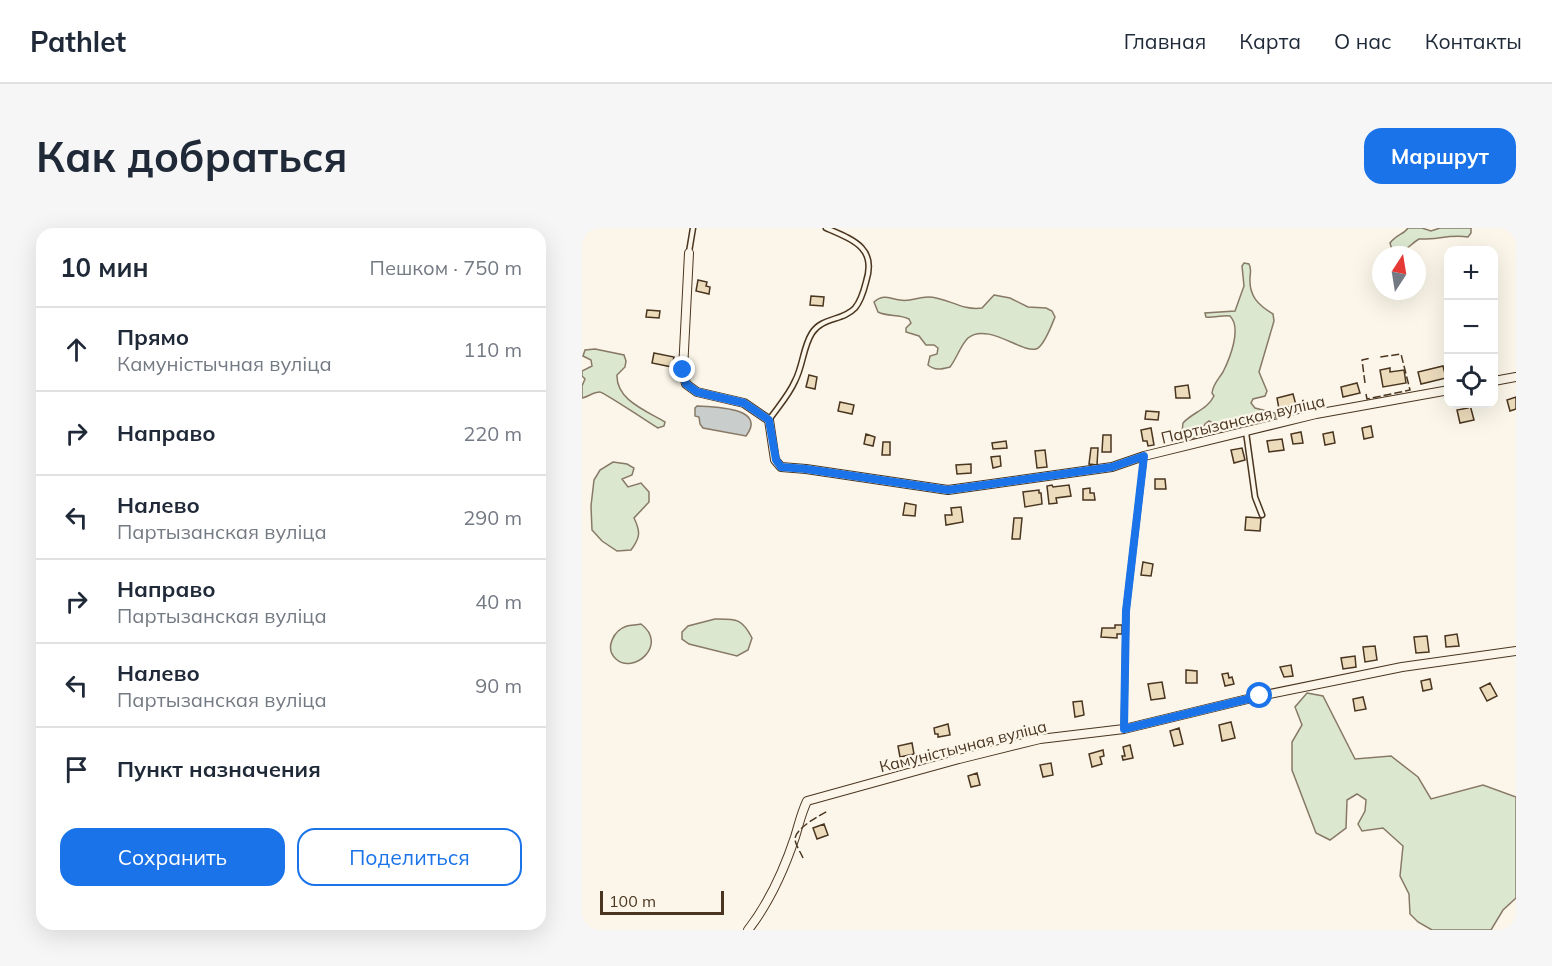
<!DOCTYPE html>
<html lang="ru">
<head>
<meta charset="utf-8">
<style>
  :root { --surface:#fff; --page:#f6f6f7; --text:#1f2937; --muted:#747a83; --line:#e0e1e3; --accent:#1a73e8 }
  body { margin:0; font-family:Mulish,sans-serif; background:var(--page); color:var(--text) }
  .controls { position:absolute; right:18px; top:18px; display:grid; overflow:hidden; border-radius:12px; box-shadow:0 6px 24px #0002 }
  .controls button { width:54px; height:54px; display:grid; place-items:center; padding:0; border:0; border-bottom:2px solid var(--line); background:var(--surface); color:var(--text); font:30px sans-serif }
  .compass { position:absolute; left:790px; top:18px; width:54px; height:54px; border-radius:50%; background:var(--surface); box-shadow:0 6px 24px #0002; rotate:12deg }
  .scale { position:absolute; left:18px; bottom:15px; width:124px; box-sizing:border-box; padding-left:6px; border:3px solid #4a3520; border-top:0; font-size:16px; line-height:21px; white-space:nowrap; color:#4a3520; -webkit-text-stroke:4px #fbf6e9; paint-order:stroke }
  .stop { position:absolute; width:18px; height:18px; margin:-14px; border:4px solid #1a73e8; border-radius:50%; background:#fff }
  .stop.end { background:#1a73e8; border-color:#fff; box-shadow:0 2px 6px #0008 }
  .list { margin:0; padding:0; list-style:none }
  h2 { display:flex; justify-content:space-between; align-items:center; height:78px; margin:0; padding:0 24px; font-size:26px }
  h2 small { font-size:20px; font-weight:400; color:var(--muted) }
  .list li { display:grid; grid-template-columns:39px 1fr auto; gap:18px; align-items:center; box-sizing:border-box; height:84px; padding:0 24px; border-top:2px solid var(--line) }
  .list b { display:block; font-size:22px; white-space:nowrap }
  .list p { margin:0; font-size:20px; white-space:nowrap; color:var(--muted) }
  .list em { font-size:20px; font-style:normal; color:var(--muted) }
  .actions { display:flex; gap:12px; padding:18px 24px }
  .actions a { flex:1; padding:14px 0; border:2px solid var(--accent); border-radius:18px; text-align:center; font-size:21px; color:var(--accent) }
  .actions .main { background:var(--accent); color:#fff }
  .icon { flex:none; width:33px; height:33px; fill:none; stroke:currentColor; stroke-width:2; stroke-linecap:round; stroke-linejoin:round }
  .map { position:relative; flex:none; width:934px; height:702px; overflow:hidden; border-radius:18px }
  header { display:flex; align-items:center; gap:36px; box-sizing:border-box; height:84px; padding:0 30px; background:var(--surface); border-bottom:2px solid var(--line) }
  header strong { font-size:28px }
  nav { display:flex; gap:33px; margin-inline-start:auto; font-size:21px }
  .intro { display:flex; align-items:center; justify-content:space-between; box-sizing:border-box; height:144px; padding:0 36px }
  h1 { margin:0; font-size:42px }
  .button { padding:15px 27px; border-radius:18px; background:var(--accent); color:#fff; font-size:21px; font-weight:700 }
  main { display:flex; gap:36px; padding:0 36px }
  aside { flex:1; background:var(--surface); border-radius:18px; box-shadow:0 6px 24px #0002 }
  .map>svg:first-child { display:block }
  .green { fill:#dce7d0; stroke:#887966; stroke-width:1.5 }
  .water { fill:#c9cecd; stroke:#887966; stroke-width:1.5 }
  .building { fill:#ecdcbc; stroke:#4a3520; stroke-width:1.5 }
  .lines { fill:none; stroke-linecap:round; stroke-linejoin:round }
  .lane-casing { stroke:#4a3520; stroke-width:7 }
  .street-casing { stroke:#4a3520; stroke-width:10 }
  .lane { stroke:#fbf6e9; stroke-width:4 }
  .street { stroke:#fbf6e9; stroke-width:8 }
  .fence { stroke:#4a3520; stroke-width:1.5; stroke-dasharray:8 3; stroke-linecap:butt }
  .route { stroke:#1a73e8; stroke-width:8 }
  .labels { text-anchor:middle; stroke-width:4.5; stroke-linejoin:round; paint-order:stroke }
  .street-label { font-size:16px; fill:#4a3520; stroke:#fbf6e9 }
</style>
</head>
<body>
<header>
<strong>Pathlet</strong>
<nav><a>Главная</a><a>Карта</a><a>О нас</a><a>Контакты</a></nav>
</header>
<div class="intro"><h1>Как добраться</h1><a class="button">Маршрут</a></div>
<main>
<aside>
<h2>10 мин<small>Пешком · 750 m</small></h2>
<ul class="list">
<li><svg class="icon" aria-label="ahead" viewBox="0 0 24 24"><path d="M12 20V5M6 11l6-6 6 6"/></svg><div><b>Прямо</b><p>Камуністычная вуліца</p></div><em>110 m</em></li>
<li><svg class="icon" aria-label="right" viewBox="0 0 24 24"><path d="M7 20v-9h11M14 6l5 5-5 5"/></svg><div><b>Направо</b></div><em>220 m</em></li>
<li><svg class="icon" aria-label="left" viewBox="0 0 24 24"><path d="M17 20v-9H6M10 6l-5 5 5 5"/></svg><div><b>Налево</b><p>Партызанская вуліца</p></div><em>290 m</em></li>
<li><svg class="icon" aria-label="right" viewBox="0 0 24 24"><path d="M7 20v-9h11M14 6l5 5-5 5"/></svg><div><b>Направо</b><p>Партызанская вуліца</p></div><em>40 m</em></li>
<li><svg class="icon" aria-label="left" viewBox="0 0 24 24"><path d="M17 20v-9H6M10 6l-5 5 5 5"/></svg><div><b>Налево</b><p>Партызанская вуліца</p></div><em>90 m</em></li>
<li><svg class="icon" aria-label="arrive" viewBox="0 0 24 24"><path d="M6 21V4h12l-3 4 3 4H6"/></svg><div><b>Пункт назначения</b></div></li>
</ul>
<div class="actions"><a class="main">Сохранить</a><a>Поделиться</a></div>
</aside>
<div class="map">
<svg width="934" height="702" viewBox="0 0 934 702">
  <rect width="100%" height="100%" fill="#fbf6e9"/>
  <path class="green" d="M 826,0 L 840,0 L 849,3 L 858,0 L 889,0 L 889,5 L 886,9 C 868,6 854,12 837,11 C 825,18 825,26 810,22 L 808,15 C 814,7 822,6 826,0 Z
    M 662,35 L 667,36 C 670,42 668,44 668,50 C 667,68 676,77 691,86 L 692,93 L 677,144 L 685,163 L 683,168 L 671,171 L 669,175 L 673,180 L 693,185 L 694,189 L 688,193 L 652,194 L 640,203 L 633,201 L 631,195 L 627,193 L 623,196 L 615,210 L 605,211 L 600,204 L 601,195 C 611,184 625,182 632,168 L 630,165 C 631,156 636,152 641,144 C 648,130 660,100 648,88 C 640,87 631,90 624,89 L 623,85 L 653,83 L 662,58 L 660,38 Z
    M 412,67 L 428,70 L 446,79 L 464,80 L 470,83 L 473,89 C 470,96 462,119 454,121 C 440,125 405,94 386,110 C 378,118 375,130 368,139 C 360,141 353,143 346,137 L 348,128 L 355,126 L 356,120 L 352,117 L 344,117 L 337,108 L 324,104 L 324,100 L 329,95 L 327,91 C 317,86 306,89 296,84 L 292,74 C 302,65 308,71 318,72 C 328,74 336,69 346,69 C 365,69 379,83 400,80 Z
    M 13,121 L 42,127 L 44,133 L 43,139 L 35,147 C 34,172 65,183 83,194 L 82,198 L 76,200 C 68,195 21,164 18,164 C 11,164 6,169 0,170 L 0,158 L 3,151 L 0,148 L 0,143 L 10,138 L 9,132 L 1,128 L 3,122 Z
    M 31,234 L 45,236 L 52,240 L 50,247 L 40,251 L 46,259 L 59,255 L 67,264 L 67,274 L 52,290 C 59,304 58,310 49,322 L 35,323 L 20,313 L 10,302 L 9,278 L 12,252 L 18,242 Z
    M 133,391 C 154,391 160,390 170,410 L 166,422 L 155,428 L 107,416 L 100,411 L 100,404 L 106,398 Z
    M 59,396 C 87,417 51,447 34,431 C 22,420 32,402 45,398 C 49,397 55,397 59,396 Z
    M 725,465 L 741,468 L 773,531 L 809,528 L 836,549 L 849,571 L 901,557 L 934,569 L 934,670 L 921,682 L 909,702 L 850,702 L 836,694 L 828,686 L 827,666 L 818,648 L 821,618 L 801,600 L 780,603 L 776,596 L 783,583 L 784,572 L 775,566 L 765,572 L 764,600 L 748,612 L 734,605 L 710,542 L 710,514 L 720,497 L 713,479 Z"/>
  <path class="water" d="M 115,178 C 131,179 186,179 164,208 L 121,200 L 118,196 L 117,189 L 113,188 L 113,180 Z"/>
  <path class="building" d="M 116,52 L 125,54 L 124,58 L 128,59 L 127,66 L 114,63 Z
    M 229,68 L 242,69 L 241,78 L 228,77 Z
    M 65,82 L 78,83 L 77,90 L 64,89 Z
    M 72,125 L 92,129 L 90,139 L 70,135 Z
    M 861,138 L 864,150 L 839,156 L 836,144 Z
    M 808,140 L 808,144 L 822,142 L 824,155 L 801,159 L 798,142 Z
    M 227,147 L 235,149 L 233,161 L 224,159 Z
    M 775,155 L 778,165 L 761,169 L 759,159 Z
    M 606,157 L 608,170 L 594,170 L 593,159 Z
    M 711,166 L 714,177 L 697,181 L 695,170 Z
    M 934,169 L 934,181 L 928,183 L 925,172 Z
    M 258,174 L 272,177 L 270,186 L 256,183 Z
    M 888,177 L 892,192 L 878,195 L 875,182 L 886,180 L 885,178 Z
    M 564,183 L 577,184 L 576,192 L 563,191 Z
    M 789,198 L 791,209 L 782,211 L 780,200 Z
    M 569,200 L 572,217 L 566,218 L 565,213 L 561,213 L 559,202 Z
    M 719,204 L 721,215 L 711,216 L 709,206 Z
    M 751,204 L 753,215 L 743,217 L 741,206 Z
    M 284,206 L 293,209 L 291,218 L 282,216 Z
    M 521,207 L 529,207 L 529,224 L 520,224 Z
    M 700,211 L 702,222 L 687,224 L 685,213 Z
    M 424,213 L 425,220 L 411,221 L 410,215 Z
    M 301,214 L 308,214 L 308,227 L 300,227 Z
    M 509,220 L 516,220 L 515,237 L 507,236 Z
    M 660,220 L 663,232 L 652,235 L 649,222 Z
    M 463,222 L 465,239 L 455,240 L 453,223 Z
    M 418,228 L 419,238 L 411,240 L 409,229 Z
    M 389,236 L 389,245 L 375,246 L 374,237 Z
    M 573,251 L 583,251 L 584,261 L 573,261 Z
    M 470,257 L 471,259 L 487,257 L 489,268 L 474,270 L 475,275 L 467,276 L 465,258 Z
    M 508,260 L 508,265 L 512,265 L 513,272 L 501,272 L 501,261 Z
    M 457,262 L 457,265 L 459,265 L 460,276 L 443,279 L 441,264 Z
    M 323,275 L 334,277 L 333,288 L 321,287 Z
    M 379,279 L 381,294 L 364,297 L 363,287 L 370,287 L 369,280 Z
    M 664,289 L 679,290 L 678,303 L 663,302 Z
    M 432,290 L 440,290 L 438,311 L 430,311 Z
    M 561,334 L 571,336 L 569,348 L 559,347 Z
    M 533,397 L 540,397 L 540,406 L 535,406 L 535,410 L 519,409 L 520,400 L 533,400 Z
    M 875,406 L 877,418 L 864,419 L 863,408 Z
    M 845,408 L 847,424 L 834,425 L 832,409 Z
    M 793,418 L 795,432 L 783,434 L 781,419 Z
    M 773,428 L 774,439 L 761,441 L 759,430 Z
    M 709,437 L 711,448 L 702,449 L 698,439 Z
    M 604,442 L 615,443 L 615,455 L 604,455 Z
    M 646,445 L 647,450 L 650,449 L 652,456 L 643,458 L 640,446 Z
    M 848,451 L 850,461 L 841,463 L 839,453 Z
    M 580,454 L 583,470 L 569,472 L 566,456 Z
    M 908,455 L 915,468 L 905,473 L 898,460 Z
    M 781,469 L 784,481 L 773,483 L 771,471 Z
    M 500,473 L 502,487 L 493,489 L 491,474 Z
    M 649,494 L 653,510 L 640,513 L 637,497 Z
    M 366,496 L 368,507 L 356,509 L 356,506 L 353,506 L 352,500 Z
    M 597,500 L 601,516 L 592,518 L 588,503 Z
    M 330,515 L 332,526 L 318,529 L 316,518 Z
    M 548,517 L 551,530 L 541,532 L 540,528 L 543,528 L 541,519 Z
    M 521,522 L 522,528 L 518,529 L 520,536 L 510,539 L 507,526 Z
    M 469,535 L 471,547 L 461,549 L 458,537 Z
    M 395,545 L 398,557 L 389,559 L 386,548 Z
    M 242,596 L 246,607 L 235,611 L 231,600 Z"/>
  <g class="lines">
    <defs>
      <path id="lane" d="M 107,24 L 111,0
        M 187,192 C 196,179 207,167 213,153 C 221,138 221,119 230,105 C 240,89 261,93 273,80 C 278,74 282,62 284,54 C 295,20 272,12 244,0
        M 664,204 L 673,269 L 680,287
        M 542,500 L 544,383 L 562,229"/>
      <path id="street" d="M 107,25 L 101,142 L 104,156 L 115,164 L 162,175 L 187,192 L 193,232 L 199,239 L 224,241 L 366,262 L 530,239 L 562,228 L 734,186 L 867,162
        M 912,153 L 934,149
        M 166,702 C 187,675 202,642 213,609 C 217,596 219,586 225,573 L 377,531 L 458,511 L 542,501 L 678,468 L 820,439 L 934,423"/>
    </defs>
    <use href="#lane" class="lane-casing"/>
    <use href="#street" class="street-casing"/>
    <use href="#lane" class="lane"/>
    <use href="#street" class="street"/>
    <path class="fence" d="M 783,155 L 780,132 L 789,130
      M 784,166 L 785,171 L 828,162 L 819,126 L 798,129
      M 221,630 C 219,625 214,618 213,612 C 212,601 238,587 246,583"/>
  </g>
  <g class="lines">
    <path class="route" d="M 101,142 L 104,156 L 115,164 L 162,175 L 187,192 L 194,232 L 199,239 L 224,241 L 366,262 L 530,239 L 562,228 L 544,383 L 542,501 L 678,468"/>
  </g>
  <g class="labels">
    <g class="street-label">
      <text transform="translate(661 191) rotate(-13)" y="6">Партызанская вуліца</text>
      <text transform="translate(381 518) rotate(-14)" y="6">Камуністычная вуліца</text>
    </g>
  </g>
</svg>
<div class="controls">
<button>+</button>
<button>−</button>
<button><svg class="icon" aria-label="locate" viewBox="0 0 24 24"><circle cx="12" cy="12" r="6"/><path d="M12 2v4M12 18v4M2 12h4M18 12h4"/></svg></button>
</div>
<svg class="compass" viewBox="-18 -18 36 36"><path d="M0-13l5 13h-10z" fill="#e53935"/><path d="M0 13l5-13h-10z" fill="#747a83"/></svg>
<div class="scale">100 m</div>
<div class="stop" style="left:678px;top:468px"></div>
<div class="stop end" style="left:101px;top:142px"></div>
</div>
</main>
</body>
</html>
